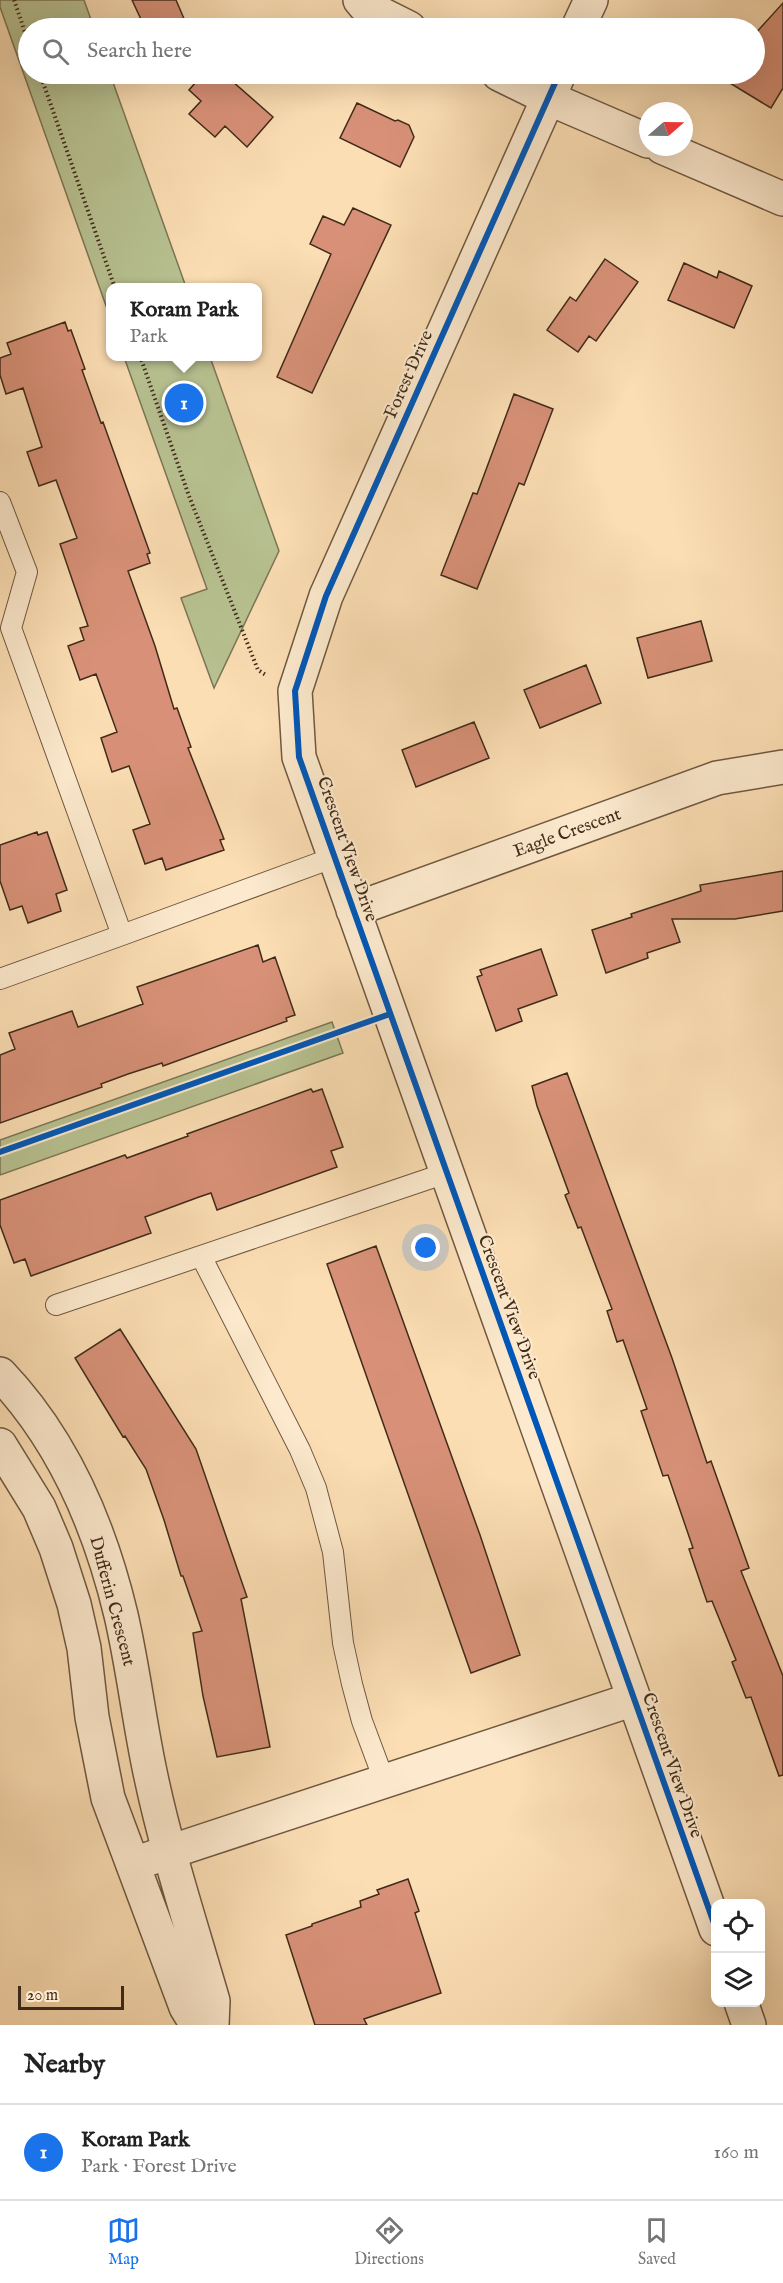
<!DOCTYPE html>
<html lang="en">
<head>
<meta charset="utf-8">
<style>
  :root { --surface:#fff; --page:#f2f2f2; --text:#222; --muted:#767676; --line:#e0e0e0; --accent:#1a73e8 }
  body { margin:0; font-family:"IM FELL English",serif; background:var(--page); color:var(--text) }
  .controls { position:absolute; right:18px; bottom:18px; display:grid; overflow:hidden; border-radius:12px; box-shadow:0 6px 24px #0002 }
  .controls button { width:54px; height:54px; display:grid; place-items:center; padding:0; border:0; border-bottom:2px solid var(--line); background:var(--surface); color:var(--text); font:30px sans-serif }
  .compass { position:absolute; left:639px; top:102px; width:54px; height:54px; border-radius:50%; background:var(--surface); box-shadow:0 6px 24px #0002; rotate:70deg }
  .scale { position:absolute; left:18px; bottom:15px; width:106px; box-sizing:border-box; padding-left:6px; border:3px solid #402b1a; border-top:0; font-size:16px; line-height:21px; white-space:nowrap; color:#402b1a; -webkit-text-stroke:4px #fdeace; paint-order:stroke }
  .you { position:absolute; left:426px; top:1248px; width:21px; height:21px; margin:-15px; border:4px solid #fff; border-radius:50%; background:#1a73e8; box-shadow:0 0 0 9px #1a73e833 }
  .badge { display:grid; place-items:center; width:39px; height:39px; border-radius:50%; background:var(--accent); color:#fff; font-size:20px; font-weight:700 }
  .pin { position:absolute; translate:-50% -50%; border:3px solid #fff; box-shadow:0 2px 6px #0006 }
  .popup { position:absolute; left:106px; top:283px; width:156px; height:78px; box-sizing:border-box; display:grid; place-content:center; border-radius:12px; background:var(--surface); filter:drop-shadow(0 2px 4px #0005); font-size:20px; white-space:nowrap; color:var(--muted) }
  .popup b { font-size:22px; color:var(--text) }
  .popup::after { content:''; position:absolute; left:50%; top:100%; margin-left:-12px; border:12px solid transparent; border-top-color:var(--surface) }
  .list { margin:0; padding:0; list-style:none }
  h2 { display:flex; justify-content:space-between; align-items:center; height:78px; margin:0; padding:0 24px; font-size:26px }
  h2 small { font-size:20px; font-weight:400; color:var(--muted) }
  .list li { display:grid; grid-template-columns:39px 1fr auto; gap:18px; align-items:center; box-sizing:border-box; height:96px; padding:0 24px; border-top:2px solid var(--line) }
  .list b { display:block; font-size:22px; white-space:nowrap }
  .list p { margin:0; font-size:20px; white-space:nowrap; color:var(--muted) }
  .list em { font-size:20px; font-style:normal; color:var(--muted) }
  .icon { flex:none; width:33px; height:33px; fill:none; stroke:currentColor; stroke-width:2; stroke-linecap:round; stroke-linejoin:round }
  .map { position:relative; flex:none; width:783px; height:2025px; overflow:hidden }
  .search { position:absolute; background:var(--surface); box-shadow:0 6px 24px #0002; left:18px; right:18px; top:18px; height:66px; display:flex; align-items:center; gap:15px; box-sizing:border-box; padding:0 21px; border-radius:33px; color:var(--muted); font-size:22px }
  .sheet { height:174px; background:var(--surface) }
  nav { display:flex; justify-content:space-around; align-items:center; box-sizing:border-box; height:84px; border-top:2px solid var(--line); background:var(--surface); font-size:16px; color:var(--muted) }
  nav a { display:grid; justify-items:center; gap:3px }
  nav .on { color:var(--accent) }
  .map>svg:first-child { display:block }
  .green { fill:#b8c292; stroke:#7c7656; stroke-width:1.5 }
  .building { fill:#d89178; stroke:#402b1a; stroke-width:1.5 }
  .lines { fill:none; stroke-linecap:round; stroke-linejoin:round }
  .service-casing { stroke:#6f5840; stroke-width:22 }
  .minor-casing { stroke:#6f5840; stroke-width:36 }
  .tertiary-casing { stroke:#6f5840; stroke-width:36 }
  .path { stroke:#402b1a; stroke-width:4; stroke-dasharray:1.5 3; stroke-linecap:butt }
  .service { stroke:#fdeace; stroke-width:20 }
  .minor { stroke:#fdeace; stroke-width:33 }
  .tertiary { stroke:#fdeace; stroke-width:33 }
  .cycleway-casing { stroke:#fdeace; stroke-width:10 }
  .cycleway { stroke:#0057b8; stroke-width:6 }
  .labels { text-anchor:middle; stroke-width:4.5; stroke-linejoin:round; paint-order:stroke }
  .street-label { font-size:18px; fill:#402b1a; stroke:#fdeace }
</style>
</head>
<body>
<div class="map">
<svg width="783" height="2025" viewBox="0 0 783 2025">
  <rect width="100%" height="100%" fill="#fcdeb4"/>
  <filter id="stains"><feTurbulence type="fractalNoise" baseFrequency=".00333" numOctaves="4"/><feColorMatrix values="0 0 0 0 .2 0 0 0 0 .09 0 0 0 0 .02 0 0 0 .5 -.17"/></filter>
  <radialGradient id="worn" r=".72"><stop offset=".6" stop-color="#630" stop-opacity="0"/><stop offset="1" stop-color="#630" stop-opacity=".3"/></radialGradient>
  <path class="green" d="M 0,0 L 84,0 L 94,28 L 28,28 L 28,74 L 110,74 L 186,287 L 110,288 L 110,317 L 0,7 Z
    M 124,357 L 210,357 L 279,551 L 214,688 L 181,598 L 207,589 Z
    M 332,1022 L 343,1053 L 0,1175 L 0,1140 Z"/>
  <path class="building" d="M 132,0 L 176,0 L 188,28 L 145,28 Z
    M 783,3 L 783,88 L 771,108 L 715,74 L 754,74 L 754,35 Z
    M 203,74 L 224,74 L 273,117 L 247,147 L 225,126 L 215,137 L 189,114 L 201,101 L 189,90 Z
    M 357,103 L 395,121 L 398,120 L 409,125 L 414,137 L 400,167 L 340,138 Z
    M 353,208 L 391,225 L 312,393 L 277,377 L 331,254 L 310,244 L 323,216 L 344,225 Z
    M 605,259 L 638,282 L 596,341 L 589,336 L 578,352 L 547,330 L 570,297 L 576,301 Z
    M 684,263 L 717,278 L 719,271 L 752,286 L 734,328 L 668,300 Z
    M 65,322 L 68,331 L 71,330 L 85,369 L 82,370 L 101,423 L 103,422 L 150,553 L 147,554 L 150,563 L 128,571 L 155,646 L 174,709 L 177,708 L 191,747 L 188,748 L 224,839 L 220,840 L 224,850 L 166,870 L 162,858 L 145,864 L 133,830 L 150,824 L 129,766 L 112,772 L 101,738 L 117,732 L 96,674 L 80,680 L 68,646 L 84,640 L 80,628 L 88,626 L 60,544 L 77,538 L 56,480 L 39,486 L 27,452 L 42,447 L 23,388 L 6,394 L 0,375 L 0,358 L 11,354 L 7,343 Z
    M 514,394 L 553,409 L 524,485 L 519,483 L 477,589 L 441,575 L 473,493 L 477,494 Z
    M 701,621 L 712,661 L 648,678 L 637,638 Z
    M 586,665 L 601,703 L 540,728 L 524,690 Z
    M 474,722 L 489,758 L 416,787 L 402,750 Z
    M 37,832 L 38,835 L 47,832 L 67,890 L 56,894 L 61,911 L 28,923 L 22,906 L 10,910 L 0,881 L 0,845 Z
    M 783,871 L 783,911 L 735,919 L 672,919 L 680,942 L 647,953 L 648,958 L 606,973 L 592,930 L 632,917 L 631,914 L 701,891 L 700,885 Z
    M 258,945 L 263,962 L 275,957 L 295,1015 L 286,1018 L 287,1021 L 163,1066 L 162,1063 L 128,1074 L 101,1084 L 102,1087 L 0,1123 L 0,1055 L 15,1049 L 9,1033 L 72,1011 L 78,1027 L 115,1014 L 143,1004 L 137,987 Z
    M 541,949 L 557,995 L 518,1009 L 522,1021 L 496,1031 L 477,977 L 482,975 L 480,970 Z
    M 567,1073 L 672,1358 L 707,1463 L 711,1461 L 749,1568 L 741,1571 L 783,1676 L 783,1775 L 779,1776 L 751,1697 L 746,1698 L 732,1662 L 736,1660 L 712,1601 L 707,1602 L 689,1549 L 693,1548 L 668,1475 L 663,1476 L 641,1411 L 647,1409 L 623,1340 L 617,1342 L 607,1311 L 612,1309 L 581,1227 L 578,1228 L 565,1195 L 569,1193 L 537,1106 L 532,1086 Z
    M 311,1089 L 313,1092 L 322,1089 L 343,1147 L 331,1151 L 337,1167 L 217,1210 L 211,1193 L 199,1197 L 145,1217 L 151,1233 L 31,1276 L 25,1259 L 14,1263 L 0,1225 L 0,1200 L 125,1155 L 127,1158 L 188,1136 L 187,1134 Z
    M 376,1246 L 480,1535 L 520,1655 L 471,1673 L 327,1264 Z
    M 120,1329 L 196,1449 L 247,1597 L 241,1599 L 270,1747 L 217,1757 L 203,1696 L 193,1633 L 202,1631 L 183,1576 L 181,1576 L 164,1520 L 146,1469 L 125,1436 L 123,1437 L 75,1358 Z
    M 408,1879 L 419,1911 L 415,1913 L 441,1993 L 364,2019 L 367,2025 L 315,2025 L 286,1935 L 312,1926 L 312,1924 L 361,1907 L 360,1901 L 379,1894 L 377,1890 Z"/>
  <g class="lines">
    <defs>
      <path id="service" d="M 0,502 L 27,572 L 11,628 L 122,935 L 0,979
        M 122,935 L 335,857
        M 201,1256 L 300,1450 L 316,1488 L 333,1552 L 343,1643 L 352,1684 L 362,1721 L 384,1780
        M 56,1305 L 446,1173"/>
      <path id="minor" d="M 360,0 L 365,6 L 409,28
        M 578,28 L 591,0
        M 499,74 L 548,98 L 648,141
        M 559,74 L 326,596 L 295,691 L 299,757 L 716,1929
        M 662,147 L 783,199
        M 353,910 L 717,778 L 783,767
        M 133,1864 L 634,1699
        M 741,2002 L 749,2025"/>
      <path id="tertiary" d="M 0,1374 C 63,1440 100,1527 121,1615 C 133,1667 139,1720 150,1772 C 166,1849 191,1925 213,2001 L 212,2025
        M 0,1445 L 39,1508 L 56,1548 L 74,1604 L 84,1648 L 92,1717 L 108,1798 L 186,2007 L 197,2025"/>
    </defs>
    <use href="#service" class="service-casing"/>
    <use href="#minor" class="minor-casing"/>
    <use href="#tertiary" class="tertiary-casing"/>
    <path class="path" d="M 14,0 L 28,41
      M 40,74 L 115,288
      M 140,356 L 189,496 L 258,670 L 266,675
      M 0,1152 L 353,1027"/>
    <use href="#service" class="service"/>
    <use href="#minor" class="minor"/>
    <use href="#tertiary" class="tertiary"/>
    <defs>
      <path id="cycleway" d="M 559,74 L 326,596 L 295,691 L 299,757 L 716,1929
        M 0,1152 L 390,1014"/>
    </defs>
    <use href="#cycleway" class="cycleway-casing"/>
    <use href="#cycleway" class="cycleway"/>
  </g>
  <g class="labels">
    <g class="street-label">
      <text transform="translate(408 374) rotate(-66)" y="6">Forest Drive</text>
      <text transform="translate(567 832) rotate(-20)" y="6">Eagle Crescent</text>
      <text transform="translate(348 849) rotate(71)" y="6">Crescent View Drive</text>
      <text transform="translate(510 1307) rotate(70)" y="6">Crescent View Drive</text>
      <text transform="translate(113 1601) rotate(75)" y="6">Dufferin Crescent</text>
      <text transform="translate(673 1765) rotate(71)" y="6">Crescent View Drive</text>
    </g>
  </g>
  <rect width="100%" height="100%" filter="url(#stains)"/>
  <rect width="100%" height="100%" fill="url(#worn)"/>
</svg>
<div class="controls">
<button><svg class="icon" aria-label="locate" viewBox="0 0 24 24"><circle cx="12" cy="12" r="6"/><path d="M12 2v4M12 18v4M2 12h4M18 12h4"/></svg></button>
<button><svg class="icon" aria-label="layers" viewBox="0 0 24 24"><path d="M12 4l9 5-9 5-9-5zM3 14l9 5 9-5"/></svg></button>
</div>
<svg class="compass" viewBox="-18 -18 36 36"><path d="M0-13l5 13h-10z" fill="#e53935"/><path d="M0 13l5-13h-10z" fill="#767676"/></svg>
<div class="scale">20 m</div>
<div class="you"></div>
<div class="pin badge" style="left:184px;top:403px">1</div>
<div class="popup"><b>Koram Park</b>Park</div>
<div class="search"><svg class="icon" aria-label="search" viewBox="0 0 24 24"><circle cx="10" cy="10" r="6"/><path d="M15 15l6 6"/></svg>Search here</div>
</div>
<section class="sheet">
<h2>Nearby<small></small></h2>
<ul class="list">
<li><span class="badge">1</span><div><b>Koram Park</b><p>Park · Forest Drive</p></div><em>160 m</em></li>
</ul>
</section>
<nav>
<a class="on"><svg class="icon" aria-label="map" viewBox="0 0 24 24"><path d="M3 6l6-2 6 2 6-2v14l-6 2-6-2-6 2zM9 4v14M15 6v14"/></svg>Map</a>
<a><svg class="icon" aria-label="directions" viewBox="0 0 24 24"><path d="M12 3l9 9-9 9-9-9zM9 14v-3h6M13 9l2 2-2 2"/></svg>Directions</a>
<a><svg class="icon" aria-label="saved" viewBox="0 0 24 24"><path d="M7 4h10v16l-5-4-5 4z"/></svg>Saved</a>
</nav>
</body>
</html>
